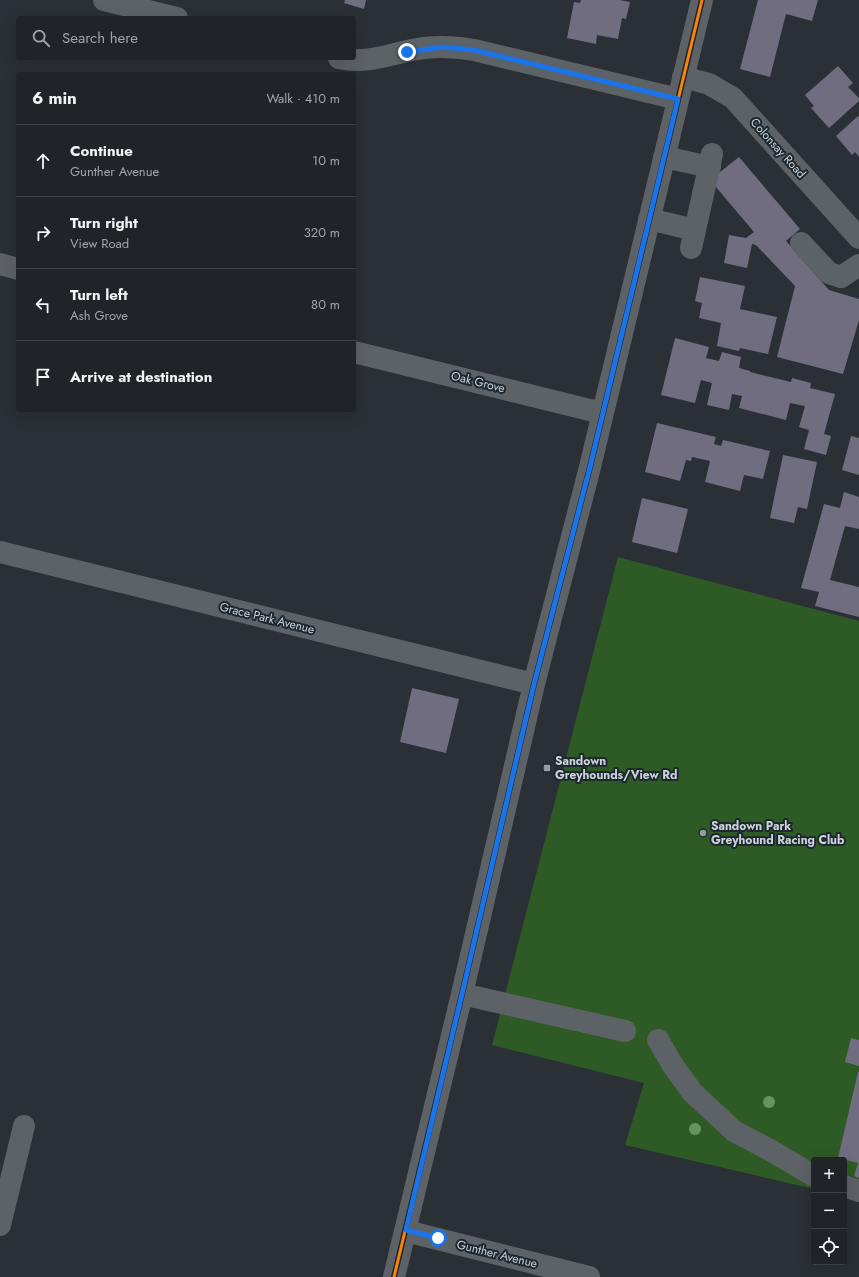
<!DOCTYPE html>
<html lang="en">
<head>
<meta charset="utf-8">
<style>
  :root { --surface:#202428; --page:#282c30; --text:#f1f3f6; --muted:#a2a4a8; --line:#3d4145 }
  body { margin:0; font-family:Jost,sans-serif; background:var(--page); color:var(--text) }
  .controls { position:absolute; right:12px; bottom:12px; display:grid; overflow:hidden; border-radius:4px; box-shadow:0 4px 16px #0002 }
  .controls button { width:36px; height:36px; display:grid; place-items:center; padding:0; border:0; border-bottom:1px solid var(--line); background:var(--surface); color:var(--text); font:20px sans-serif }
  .stop { position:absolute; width:12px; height:12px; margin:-9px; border:3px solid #1a73e8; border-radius:50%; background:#fff }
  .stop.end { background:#1a73e8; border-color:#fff; box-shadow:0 1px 4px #0008 }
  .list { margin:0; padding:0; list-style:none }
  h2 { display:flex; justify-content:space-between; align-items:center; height:52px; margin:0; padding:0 16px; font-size:17px }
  h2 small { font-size:13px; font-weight:400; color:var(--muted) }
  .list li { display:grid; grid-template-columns:26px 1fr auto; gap:12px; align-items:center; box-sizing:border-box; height:72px; padding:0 16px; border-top:1px solid var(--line) }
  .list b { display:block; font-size:15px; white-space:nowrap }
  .list p { margin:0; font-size:13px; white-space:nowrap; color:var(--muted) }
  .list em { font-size:13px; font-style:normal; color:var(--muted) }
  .icon { flex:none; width:22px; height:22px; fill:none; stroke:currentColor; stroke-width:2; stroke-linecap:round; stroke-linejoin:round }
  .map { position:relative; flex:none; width:859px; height:1277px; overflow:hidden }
  .search { position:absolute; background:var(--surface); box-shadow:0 4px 16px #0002; left:16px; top:16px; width:340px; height:44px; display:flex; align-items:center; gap:10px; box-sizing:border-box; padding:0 14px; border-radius:4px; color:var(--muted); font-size:15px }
  .panel { position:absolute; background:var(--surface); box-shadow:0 4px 16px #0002; left:16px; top:72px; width:340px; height:340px; border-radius:4px }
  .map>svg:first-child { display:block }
  .green { fill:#2e5b25 }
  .building { fill:#706d80 }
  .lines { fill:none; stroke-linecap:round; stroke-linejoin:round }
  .minor { stroke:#5d6266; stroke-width:22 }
  .bus-1-casing { stroke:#1c272f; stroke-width:6 }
  .bus-1 { stroke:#ff8200; stroke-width:3 }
  .tree { fill:#669660 }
  .route { stroke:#1a73e8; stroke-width:5 }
  .poi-dot { fill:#939aa0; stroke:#1c272f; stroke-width:1.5 }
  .labels { text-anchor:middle; stroke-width:4; stroke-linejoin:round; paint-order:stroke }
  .street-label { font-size:12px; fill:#ccd3d9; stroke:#1c272f }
  .poi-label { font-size:12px; font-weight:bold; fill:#ccd3d9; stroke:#1c272f; text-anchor:start }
</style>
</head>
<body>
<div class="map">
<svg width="859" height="1277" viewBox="0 0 859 1277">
  <rect width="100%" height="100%" fill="#2a3035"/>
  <path class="green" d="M 618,557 L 859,621 L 859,1200 L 844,1196 L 844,1160 L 814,1160 L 814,1189 L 625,1145 L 644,1083 L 492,1045 Z"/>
  <path class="building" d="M 345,0 L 366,0 L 364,9 L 344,3 Z
    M 581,0 L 619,0 L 630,2 L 626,19 L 622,18 L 618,39 L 597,35 L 596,44 L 567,38 L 574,2 L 580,3 Z
    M 758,0 L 818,0 L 812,21 L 786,14 L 770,77 L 740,69 Z
    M 838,66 L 853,83 L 848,87 L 859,98 L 859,101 L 829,128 L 811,108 L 814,106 L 805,95 Z
    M 858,116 L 859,117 L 859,157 L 855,152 L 852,155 L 836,136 Z
    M 739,157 L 800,229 L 786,241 L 829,290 L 859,299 L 859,320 L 843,374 L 777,357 L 795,286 L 756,245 L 752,244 L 747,268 L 724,263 L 729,235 L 746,238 L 754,232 L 710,180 Z
    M 700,277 L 745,286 L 740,309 L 777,317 L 768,354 L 740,348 L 739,351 L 717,346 L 721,323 L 699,318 L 702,303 L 695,301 Z
    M 675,338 L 709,347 L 706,358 L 719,361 L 722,352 L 741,357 L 739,368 L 750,371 L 750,372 L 791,382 L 792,378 L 811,383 L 810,388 L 835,394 L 824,434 L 831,436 L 826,455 L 804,449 L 809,430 L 799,427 L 805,406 L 790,403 L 786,420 L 739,408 L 742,396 L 732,394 L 729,410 L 707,405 L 712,383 L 701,380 L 695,403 L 661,395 Z
    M 657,423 L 716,437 L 714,444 L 721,446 L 723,440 L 770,451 L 763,479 L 744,475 L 740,491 L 705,482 L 710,461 L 692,457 L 691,461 L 686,460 L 680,481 L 645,472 Z
    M 851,436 L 859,438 L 859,475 L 842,470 Z
    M 783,455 L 817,462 L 807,509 L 798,507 L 794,523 L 770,518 Z
    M 844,492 L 859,497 L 859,529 L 845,526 L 830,580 L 859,587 L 859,617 L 815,606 L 819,592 L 801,588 L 824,504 L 840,508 Z
    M 642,498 L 688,509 L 677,553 L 632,542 Z
    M 412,688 L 459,699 L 446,753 L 400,742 Z
    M 851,1038 L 859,1040 L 859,1066 L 845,1062 Z
    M 858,1072 L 859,1072 L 859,1178 L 854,1176 L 858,1163 L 838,1158 Z"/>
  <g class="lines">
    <path class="minor" d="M 104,0 L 177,18
      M 339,58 C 371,65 393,52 424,48 C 441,46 457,47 474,50 L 678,99
      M 683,77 L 709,84 L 733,98 L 859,238
      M 664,157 L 710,167
      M 649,219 L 695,230
      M 801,243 L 829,273 L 841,277 L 859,265
      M 691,248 L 712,154
      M 0,264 L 18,269
      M 354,352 L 602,413
      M 0,552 L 534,684
      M 462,994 L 625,1031
      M 658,1040 L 672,1064 L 692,1092 L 734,1131 L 770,1150 L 814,1176
      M 844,1186 L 859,1191
      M 0,1225 L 24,1126
      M 406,1231 L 589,1277
      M 394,1277 L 462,994 L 534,684 L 590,467 L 702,0"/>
    <defs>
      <path id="bus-1" d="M 394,1277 L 462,994 L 534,684 L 590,467 L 702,0"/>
    </defs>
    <use href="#bus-1" class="bus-1-casing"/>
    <use href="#bus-1" class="bus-1"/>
  </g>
  <g class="tree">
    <circle cx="769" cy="1102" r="6"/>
    <circle cx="695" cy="1129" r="6"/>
  </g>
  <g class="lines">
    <path class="route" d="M 407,52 L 442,47 L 474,50 L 678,99 L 590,467 L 534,684 L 462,994 L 406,1230 L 438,1238"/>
  </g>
  <g class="poi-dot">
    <rect x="543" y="764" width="8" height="8" rx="2"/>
    <circle cx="703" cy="833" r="4"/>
  </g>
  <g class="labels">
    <g class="street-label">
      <text transform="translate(778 148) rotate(48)" y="4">Colonsay Road</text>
      <text transform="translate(478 382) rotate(14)" y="4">Oak Grove</text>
      <text transform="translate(267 618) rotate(14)" y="4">Grace Park Avenue</text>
      <text transform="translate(497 1254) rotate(14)" y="4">Gunther Avenue</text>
    </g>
    <g class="poi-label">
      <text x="555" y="765">Sandown<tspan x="555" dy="14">Greyhounds/View Rd</tspan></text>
      <text x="711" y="830">Sandown Park<tspan x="711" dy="14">Greyhound Racing Club</tspan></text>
    </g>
  </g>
</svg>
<div class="controls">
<button>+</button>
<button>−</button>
<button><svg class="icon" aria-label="locate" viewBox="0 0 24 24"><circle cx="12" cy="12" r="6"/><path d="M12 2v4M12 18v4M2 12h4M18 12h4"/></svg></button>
</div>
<div class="stop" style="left:438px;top:1238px"></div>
<div class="stop end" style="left:407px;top:52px"></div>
<div class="search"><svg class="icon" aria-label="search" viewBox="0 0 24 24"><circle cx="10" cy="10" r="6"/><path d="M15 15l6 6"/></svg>Search here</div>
<section class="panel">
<h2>6 min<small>Walk · 410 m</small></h2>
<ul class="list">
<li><svg class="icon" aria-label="ahead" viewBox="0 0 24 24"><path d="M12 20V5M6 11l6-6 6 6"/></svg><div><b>Continue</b><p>Gunther Avenue</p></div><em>10 m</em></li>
<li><svg class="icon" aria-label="right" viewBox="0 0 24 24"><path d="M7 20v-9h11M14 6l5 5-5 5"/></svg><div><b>Turn right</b><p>View Road</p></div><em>320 m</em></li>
<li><svg class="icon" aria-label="left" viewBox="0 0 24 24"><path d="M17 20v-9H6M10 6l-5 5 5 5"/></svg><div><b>Turn left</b><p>Ash Grove</p></div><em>80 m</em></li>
<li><svg class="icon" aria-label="arrive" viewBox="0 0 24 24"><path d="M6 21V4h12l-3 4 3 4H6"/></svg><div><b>Arrive at destination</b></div></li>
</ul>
</section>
</div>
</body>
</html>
